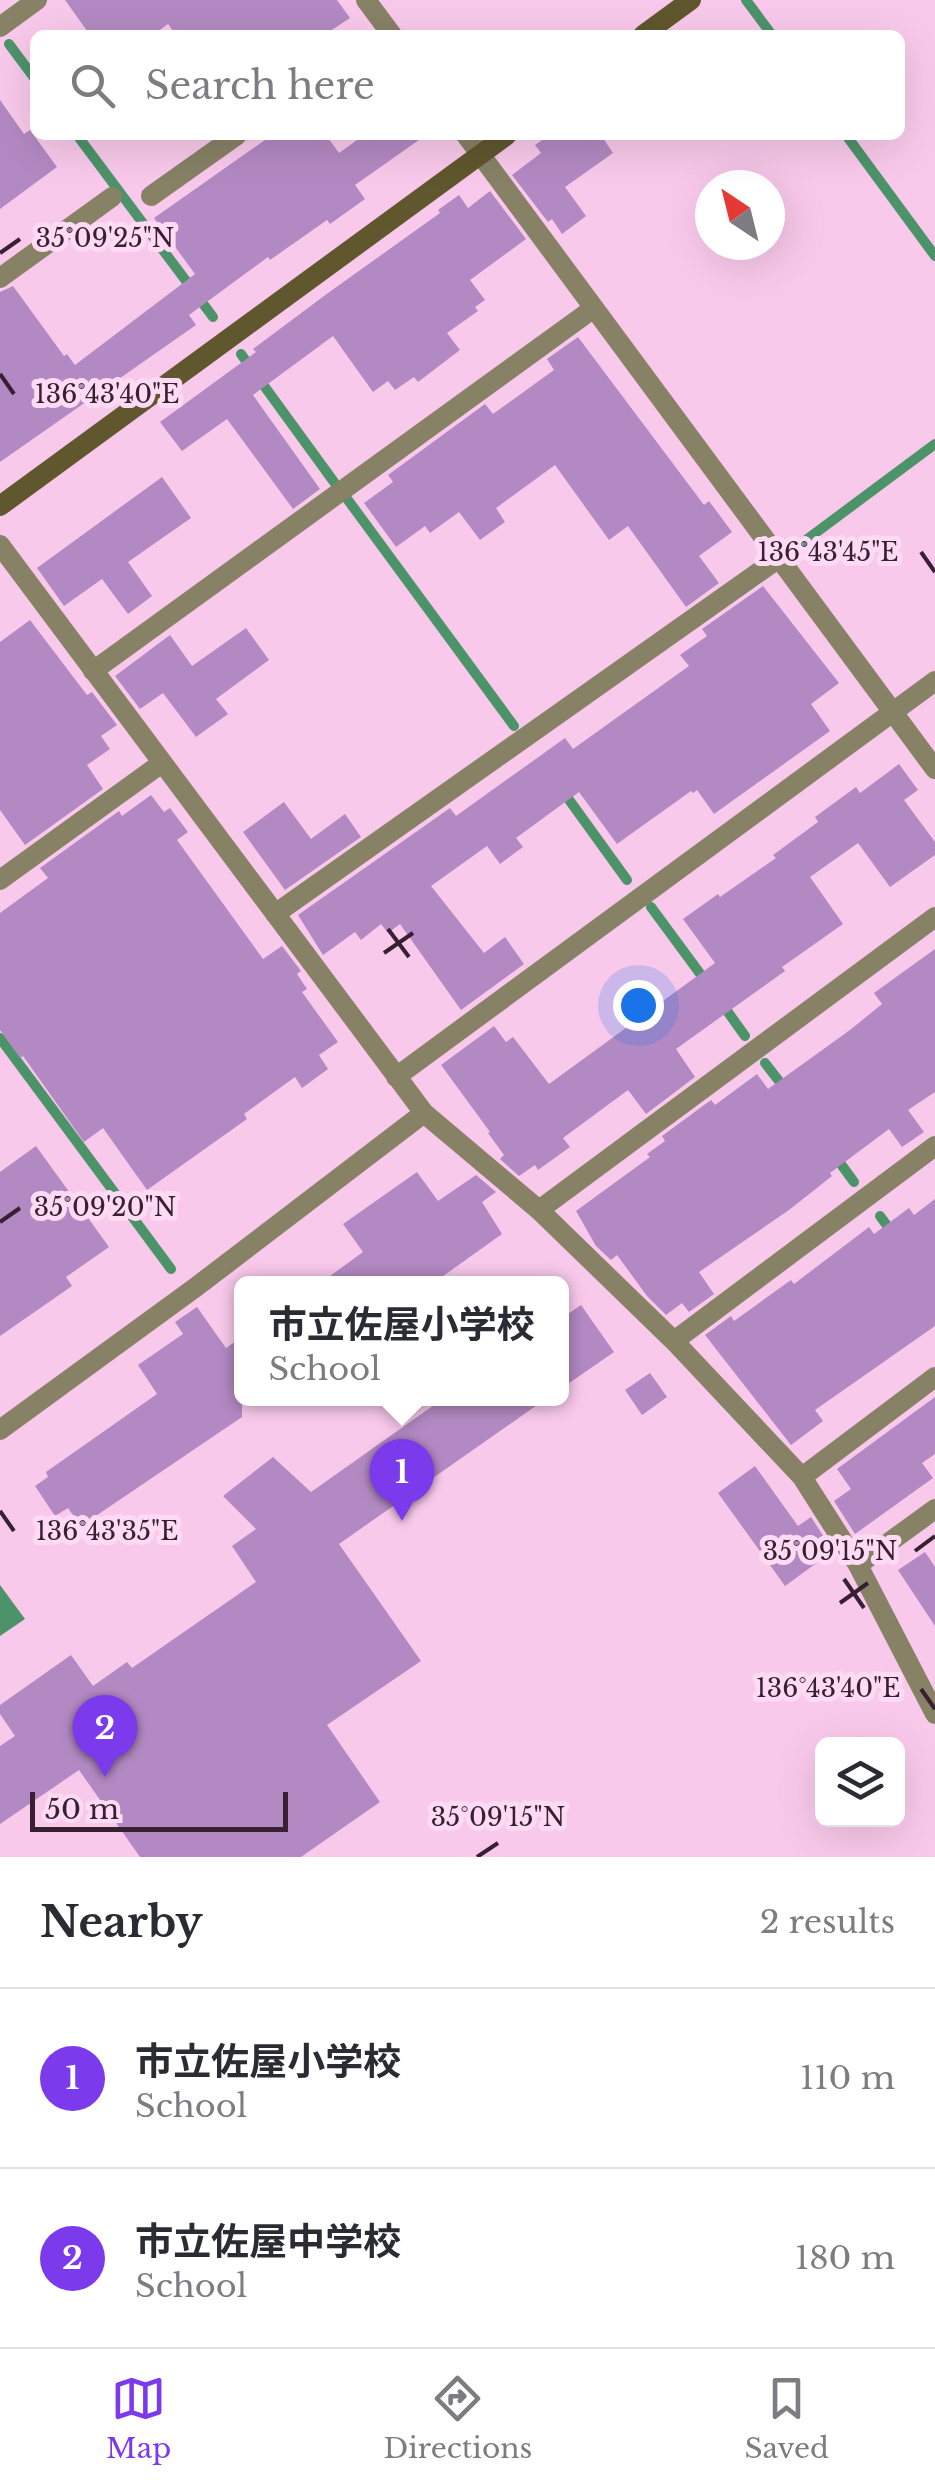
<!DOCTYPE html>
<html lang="en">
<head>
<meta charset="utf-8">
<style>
  :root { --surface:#fff; --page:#f7f7f7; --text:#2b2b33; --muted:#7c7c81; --line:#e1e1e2; --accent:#7c3aed }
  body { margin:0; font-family:"Libre Baskerville","Noto Sans JP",serif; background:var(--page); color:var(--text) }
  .controls { position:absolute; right:30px; bottom:30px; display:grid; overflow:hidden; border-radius:15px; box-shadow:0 10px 40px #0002 }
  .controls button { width:90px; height:90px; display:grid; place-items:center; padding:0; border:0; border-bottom:2px solid var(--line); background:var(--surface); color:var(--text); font:50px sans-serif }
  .compass { position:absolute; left:695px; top:170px; width:90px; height:90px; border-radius:50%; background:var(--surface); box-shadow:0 10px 40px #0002; rotate:325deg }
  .scale { position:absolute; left:30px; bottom:25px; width:258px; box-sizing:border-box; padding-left:10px; border:5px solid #372031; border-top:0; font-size:28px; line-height:35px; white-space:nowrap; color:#372031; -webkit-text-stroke:8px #ffdaf4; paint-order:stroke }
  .you { position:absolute; left:638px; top:1005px; width:35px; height:35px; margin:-25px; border:8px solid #fff; border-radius:50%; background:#1a73e8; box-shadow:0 0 0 15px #1a73e833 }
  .badge { display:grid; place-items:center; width:65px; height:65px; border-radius:50%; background:var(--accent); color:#fff; font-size:32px; font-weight:700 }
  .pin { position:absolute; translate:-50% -82px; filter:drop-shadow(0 2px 5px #0008) }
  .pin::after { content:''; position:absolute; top:52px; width:35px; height:30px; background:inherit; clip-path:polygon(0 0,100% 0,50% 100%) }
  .popup { position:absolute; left:234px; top:1276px; width:335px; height:130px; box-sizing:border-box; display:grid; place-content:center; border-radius:15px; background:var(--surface); filter:drop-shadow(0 2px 8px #0005); font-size:32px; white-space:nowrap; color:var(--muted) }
  .popup b { font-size:38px; color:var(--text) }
  .popup::after { content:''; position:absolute; left:50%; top:100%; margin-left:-20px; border:20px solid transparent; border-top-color:var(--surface) }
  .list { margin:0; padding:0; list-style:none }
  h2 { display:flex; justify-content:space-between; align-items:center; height:130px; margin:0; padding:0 40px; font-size:42px }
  h2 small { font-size:32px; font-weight:400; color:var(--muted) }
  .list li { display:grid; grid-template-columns:65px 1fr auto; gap:30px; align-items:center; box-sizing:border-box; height:180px; padding:0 40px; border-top:2px solid var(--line) }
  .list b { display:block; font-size:38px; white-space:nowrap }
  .list p { margin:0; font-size:32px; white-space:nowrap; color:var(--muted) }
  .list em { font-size:32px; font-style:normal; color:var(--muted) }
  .icon { flex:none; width:55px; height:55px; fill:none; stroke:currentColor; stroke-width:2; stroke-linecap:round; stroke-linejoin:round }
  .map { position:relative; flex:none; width:935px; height:1857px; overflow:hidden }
  .search { position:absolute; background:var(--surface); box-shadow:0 10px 40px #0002; left:30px; right:30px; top:30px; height:110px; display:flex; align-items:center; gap:25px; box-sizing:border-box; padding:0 35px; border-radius:15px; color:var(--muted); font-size:38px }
  .sheet { height:490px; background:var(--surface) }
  nav { display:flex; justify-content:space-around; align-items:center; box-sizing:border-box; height:140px; border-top:2px solid var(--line); background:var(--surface); font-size:28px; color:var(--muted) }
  nav a { display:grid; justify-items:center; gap:5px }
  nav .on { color:var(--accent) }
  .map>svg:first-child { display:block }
  .water { fill:#4d936a }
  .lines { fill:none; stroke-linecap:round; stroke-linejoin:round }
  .stream { stroke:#4d936a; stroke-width:10 }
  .building { fill:#b389c3 }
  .street { stroke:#878166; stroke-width:20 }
  .secondary { stroke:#60572e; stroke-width:20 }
  .ticks { fill:none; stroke:#372031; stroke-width:4 }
  .ticks-label { font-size:25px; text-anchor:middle; fill:#372031; stroke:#ffdaf4; stroke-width:10; stroke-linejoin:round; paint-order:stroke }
</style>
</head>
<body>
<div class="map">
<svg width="935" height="1857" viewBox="0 0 935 1857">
  <rect width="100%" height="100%" fill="#f9c9eb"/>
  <path class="water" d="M 0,1585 L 25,1619 L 0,1636 Z"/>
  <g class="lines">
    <path class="stream" d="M 746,0 L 772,35
      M 9,44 L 35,79
      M 77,135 L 213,317
      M 846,135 L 935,256
      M 241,354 L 334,482
      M 345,496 L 514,726
      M 798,546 L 935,444
      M 562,790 L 627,880
      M 651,907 L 707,983
      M 720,1001 L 745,1036
      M 0,1038 L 171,1269
      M 765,1063 L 786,1090
      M 835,1156 L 854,1182
      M 880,1216 L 894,1235"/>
  </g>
  <path class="building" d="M 65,0 L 337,0 L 350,18 L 324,35 L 176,35 L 168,24 L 153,35 L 90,35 Z
    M 0,100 L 24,134 L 30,130 L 57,167 L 0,209 Z
    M 272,135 L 326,135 L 339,153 L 364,135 L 426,135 L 355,185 L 365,199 L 330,224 L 327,220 L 270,260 L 268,257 L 189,315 L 196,325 L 0,462 L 0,292 L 13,286 L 64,356 L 67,354 L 75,365 L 195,274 L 154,218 Z
    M 549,135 L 601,135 L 613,153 L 565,187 L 586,216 L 562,234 L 552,219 L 548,222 L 512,175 L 541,153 L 535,145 Z
    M 490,191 L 526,239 L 470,280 L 485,300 L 475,307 L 478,311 L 447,333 L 460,350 L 418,382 L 414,377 L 395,390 L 388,381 L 373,392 L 333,336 L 253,395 L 320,489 L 293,509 L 227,419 L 182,451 L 160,422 L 256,352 L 253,349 L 328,293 L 440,213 L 438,210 L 459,195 L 468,208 Z
    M 578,337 L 704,505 L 709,501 L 732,532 L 699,556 L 719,583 L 686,607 L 628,526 L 609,540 L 555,465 L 496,508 L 505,522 L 480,540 L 459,512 L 430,533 L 425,526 L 396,547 L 364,503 L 393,482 L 388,475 L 485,404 L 493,414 L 554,370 L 547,359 Z
    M 162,477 L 191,518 L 128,562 L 152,596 L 128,614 L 102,579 L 64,606 L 37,568 Z
    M 763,586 L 839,683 L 811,704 L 830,731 L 714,814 L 697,790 L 693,793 L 691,791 L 617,844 L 579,792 L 516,838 L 523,847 L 500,864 L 487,846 L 431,886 L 484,953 L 505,937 L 524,964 L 461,1010 L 400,924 L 388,933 L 381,924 L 361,940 L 355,932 L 323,955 L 298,915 L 450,808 L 456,816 L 565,738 L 573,749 L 689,666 L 680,655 L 707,636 L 702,629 Z
    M 30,620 L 87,695 L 92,692 L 117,725 L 101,736 L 110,749 L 87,765 L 103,789 L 25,845 L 0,810 L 0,642 Z
    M 246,628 L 269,660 L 216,699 L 228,714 L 196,737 L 163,693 L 140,709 L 115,676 L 170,635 L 192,666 Z
    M 899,764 L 918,790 L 904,800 L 935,842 L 935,855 L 890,887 L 858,843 L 810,877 L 843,924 L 782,967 L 785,971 L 676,1049 L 695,1077 L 646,1114 L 628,1090 L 563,1138 L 570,1147 L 538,1170 L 535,1165 L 519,1176 L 500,1159 L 504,1155 L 488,1133 L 490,1132 L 441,1065 L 494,1026 L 506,1042 L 513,1037 L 549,1084 L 715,963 L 683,919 L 718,894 L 720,897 L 776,858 L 773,855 L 818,822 L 815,817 L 856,787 L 860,793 Z
    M 151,795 L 164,812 L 170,808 L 188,832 L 177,840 L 263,959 L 282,946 L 301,971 L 297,974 L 307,989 L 302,992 L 338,1042 L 319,1055 L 328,1069 L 302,1088 L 295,1077 L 244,1114 L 247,1119 L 147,1190 L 103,1128 L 84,1142 L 23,1056 L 20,1058 L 0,1030 L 0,913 L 48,878 L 40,868 L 119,811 L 122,816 Z
    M 284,802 L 311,839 L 345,814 L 361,837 L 285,890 L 243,832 Z
    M 935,949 L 935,1092 L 908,1110 L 924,1132 L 902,1147 L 889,1129 L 830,1173 L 832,1176 L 789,1210 L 699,1272 L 714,1294 L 689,1312 L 682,1303 L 666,1315 L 647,1296 L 617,1255 L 611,1260 L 596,1246 L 576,1211 L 650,1157 L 647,1154 L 665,1141 L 662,1136 L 711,1100 L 715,1105 L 757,1074 L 768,1089 L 850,1030 L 882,1004 L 874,993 Z
    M 36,1146 L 109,1247 L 66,1277 L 72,1286 L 0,1336 L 0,1172 Z
    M 417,1172 L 438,1201 L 476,1175 L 496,1192 L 482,1202 L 502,1234 L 432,1284 L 319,1284 L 363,1252 L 343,1224 Z
    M 935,1199 L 935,1326 L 815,1410 L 823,1421 L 791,1445 L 705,1335 L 731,1316 L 734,1321 L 791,1280 L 794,1284 L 869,1227 L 874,1234 L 909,1208 L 914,1215 Z
    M 581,1305 L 614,1352 L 562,1388 L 562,1318 Z
    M 197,1307 L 226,1348 L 242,1337 L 242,1417 L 81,1526 L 68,1508 L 55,1516 L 35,1486 L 48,1477 L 46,1472 L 157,1394 L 138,1365 L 183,1334 L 175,1322 Z
    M 650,1373 L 667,1397 L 642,1415 L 625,1390 Z
    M 935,1397 L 935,1454 L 922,1463 L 933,1478 L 855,1534 L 834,1501 L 851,1489 L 837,1469 Z
    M 444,1398 L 547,1398 L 339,1544 L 421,1661 L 327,1725 L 380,1802 L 301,1857 L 140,1857 L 79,1770 L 0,1824 L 0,1746 L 15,1736 L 0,1714 L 0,1705 L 71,1655 L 93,1686 L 127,1662 L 132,1668 L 256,1582 L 232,1546 L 256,1529 L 223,1496 L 273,1457 L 311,1492 Z
    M 755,1466 L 798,1526 L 811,1517 L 833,1551 L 785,1586 L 718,1493 Z
    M 925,1552 L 935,1567 L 935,1626 L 898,1570 Z"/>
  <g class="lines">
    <path class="street" d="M 366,0 L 392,35
      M 0,27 L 37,0
      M 466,135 L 935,769
      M 151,196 L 237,135
      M 0,278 L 112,197
      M 0,545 L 424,1113 L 539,1210 L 674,1341 L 802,1477 L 858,1565 L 935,1714
      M 93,671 L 594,308
      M 0,880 L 162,763
      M 275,914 L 779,558
      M 396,1077 L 935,681
      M 539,1210 L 935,917
      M 674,1341 L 935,1146
      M 0,1430 L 196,1287 L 424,1113
      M 802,1477 L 935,1377
      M 858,1565 L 935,1509"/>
    <path class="secondary" d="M 643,35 L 691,0
      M 0,506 L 507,135"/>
  </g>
  <path class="ticks" d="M 0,253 L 20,239M 0,374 L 14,394M 921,552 L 935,572M 388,929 L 409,957M 384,953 L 413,933M 0,1222 L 20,1208M 0,1511 L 14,1531M 915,1551 L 935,1536M 844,1579 L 864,1608M 840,1603 L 868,1583M 921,1689 L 935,1709M 477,1857 L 498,1843"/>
  <g class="ticks-label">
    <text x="105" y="247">35°09'25"N</text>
    <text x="107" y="403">136°43'40"E</text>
    <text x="828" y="561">136°43'45"E</text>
    <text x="105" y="1216">35°09'20"N</text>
    <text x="107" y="1540">136°43'35"E</text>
    <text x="830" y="1560">35°09'15"N</text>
    <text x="828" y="1697">136°43'40"E</text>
    <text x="498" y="1826">35°09'15"N</text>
  </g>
</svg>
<div class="controls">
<button><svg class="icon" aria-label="layers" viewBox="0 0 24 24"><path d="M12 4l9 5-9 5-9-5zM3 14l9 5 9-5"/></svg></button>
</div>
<svg class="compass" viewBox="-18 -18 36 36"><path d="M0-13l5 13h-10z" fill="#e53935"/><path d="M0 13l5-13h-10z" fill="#7c7c81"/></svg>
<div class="scale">50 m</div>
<div class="you"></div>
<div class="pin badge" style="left:402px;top:1521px">1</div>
<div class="popup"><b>市立佐屋小学校</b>School</div>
<div class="pin badge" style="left:105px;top:1777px">2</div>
<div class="search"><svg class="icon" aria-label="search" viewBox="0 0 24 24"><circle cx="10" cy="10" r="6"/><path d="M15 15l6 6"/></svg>Search here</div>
</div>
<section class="sheet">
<h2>Nearby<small>2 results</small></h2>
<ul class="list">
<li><span class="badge">1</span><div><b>市立佐屋小学校</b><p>School</p></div><em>110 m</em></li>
<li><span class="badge">2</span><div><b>市立佐屋中学校</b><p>School</p></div><em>180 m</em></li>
</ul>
</section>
<nav>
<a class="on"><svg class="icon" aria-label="map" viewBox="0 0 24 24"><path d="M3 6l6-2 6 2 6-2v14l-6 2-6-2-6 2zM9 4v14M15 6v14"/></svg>Map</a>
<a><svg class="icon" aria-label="directions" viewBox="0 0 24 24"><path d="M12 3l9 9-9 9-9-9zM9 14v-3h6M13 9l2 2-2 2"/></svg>Directions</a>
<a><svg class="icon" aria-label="saved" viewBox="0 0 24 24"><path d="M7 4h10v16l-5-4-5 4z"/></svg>Saved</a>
</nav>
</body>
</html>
